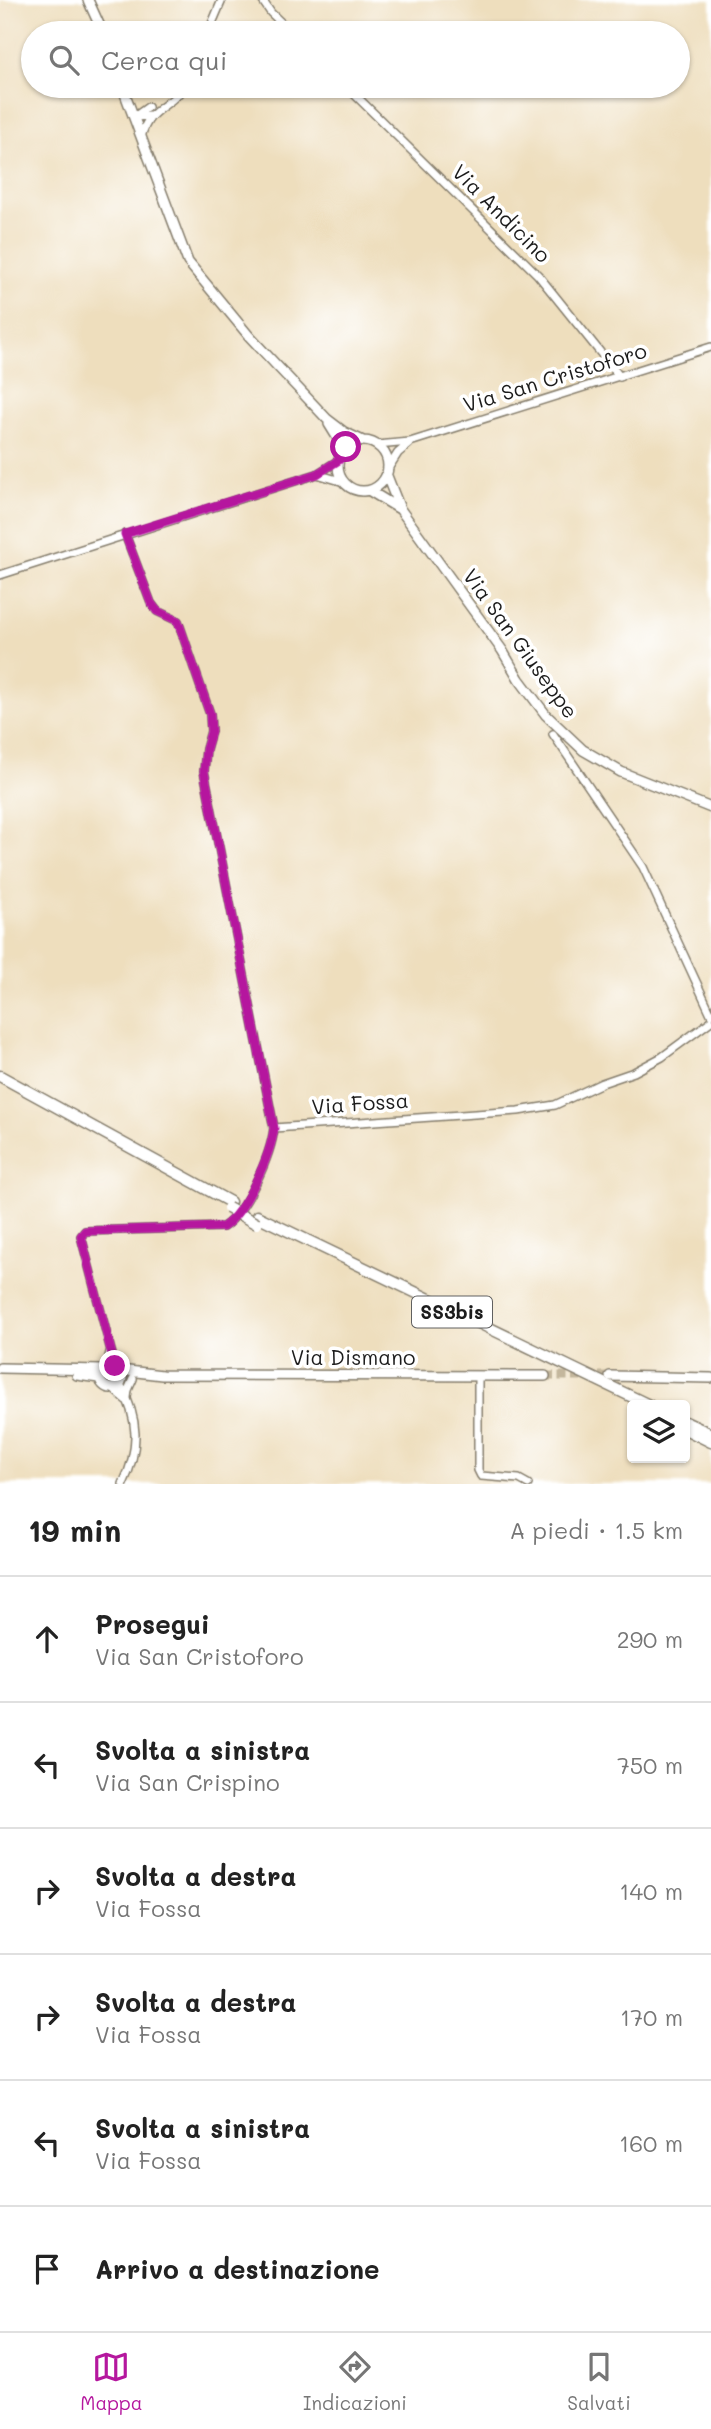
<!DOCTYPE html>
<html lang="it">
<head>
<meta charset="utf-8">
<style>
  :root { --surface:#fff; --page:#f2f2f2; --text:#222; --muted:#767676; --line:#e0e0e0; --accent:#b5179e }
  body { margin:0; font-family:Mali,sans-serif; background:var(--page); color:var(--text) }
  .controls { position:absolute; right:21px; bottom:21px; display:grid; overflow:hidden; border-radius:7px; box-shadow:0 2px 5px #0004 }
  .controls button { width:63px; height:63px; display:grid; place-items:center; padding:0; border:0; border-bottom:2px solid var(--line); background:var(--surface); color:var(--text); font:35px sans-serif }
  .stop { position:absolute; width:21px; height:21px; margin:-16px; border:5px solid #b5179e; border-radius:50%; background:#fff }
  .stop.end { background:#b5179e; border-color:#fff; box-shadow:0 2px 7px #0008 }
  .list { margin:0; padding:0; list-style:none }
  h2 { display:flex; justify-content:space-between; align-items:center; height:91px; margin:0; padding:0 28px; font-size:30px }
  h2 small { font-size:23px; font-weight:400; color:var(--muted) }
  .list li { display:grid; grid-template-columns:46px 1fr auto; gap:21px; align-items:center; box-sizing:border-box; height:126px; padding:0 28px; border-top:2px solid var(--line) }
  .list b { display:block; font-size:26px; white-space:nowrap }
  .list p { margin:0; font-size:23px; white-space:nowrap; color:var(--muted) }
  .list em { font-size:23px; font-style:normal; color:var(--muted) }
  .icon { flex:none; width:38px; height:38px; fill:none; stroke:currentColor; stroke-width:2; stroke-linecap:round; stroke-linejoin:round }
  .map { position:relative; flex:none; width:711px; height:1484px; overflow:hidden }
  .search { position:absolute; background:var(--surface); box-shadow:0 2px 5px #0004; left:21px; right:21px; top:21px; height:77px; display:flex; align-items:center; gap:18px; box-sizing:border-box; padding:0 24px; border-radius:38px; color:var(--muted); font-size:26px }
  .sheet { height:847px; background:var(--surface) }
  nav { display:flex; justify-content:space-around; align-items:center; box-sizing:border-box; height:98px; border-top:2px solid var(--line); background:var(--surface); font-size:19px; color:var(--muted) }
  nav a { display:grid; justify-items:center; gap:4px }
  nav .on { color:var(--accent) }
  .map>svg:first-child { display:block }
  .lines { fill:none; stroke-linecap:round; stroke-linejoin:round }
  .major-tunnel { stroke:#c4b79d; stroke-width:9; stroke-dasharray:9 4.5; stroke-linecap:butt }
  .minor-casing { stroke:#857d6c; stroke-width:10 }
  .major-casing { stroke:#857d6c; stroke-width:12 }
  .highway-casing { stroke:#857d6c; stroke-width:13 }
  .minor { stroke:#fff; stroke-width:7 }
  .major { stroke:#fff; stroke-width:9 }
  .highway { stroke:#fff; stroke-width:10 }
  .highway-bridge-casing { stroke:#857d6c; stroke-width:13; stroke-linecap:butt }
  .highway-bridge { stroke:#fff; stroke-width:10 }
  .route { stroke:#b5179e; stroke-width:9 }
  .labels { text-anchor:middle; stroke-width:7; stroke-linejoin:round; paint-order:stroke }
  .shield { fill:#fff; stroke:#606060; stroke-width:2 }
  .shield-label { font-size:19px; font-weight:bold; fill:#1c1c1c }
  .street-label { font-size:21px; fill:#1c1c1c; stroke:#fff }
</style>
</head>
<body>
<div class="map">
<svg width="711" height="1484" viewBox="0 0 711 1484">
  <rect width="100%" height="100%" fill="#fff"/>
  <filter id="ink" filterUnits="userSpaceOnUse"><feTurbulence type="fractalNoise" baseFrequency=".0143" numOctaves="2"/><feDisplacementMap in="SourceGraphic" scale="14" xChannelSelector="R" yChannelSelector="G"/><feConvolveMatrix kernelMatrix="1 2 1 2 8 2 1 2 1" color-interpolation-filters="sRGB"/></filter>
  <filter id="wash" filterUnits="userSpaceOnUse"><feTurbulence type="fractalNoise" baseFrequency=".00686" numOctaves="4" result="noise"/><feDisplacementMap in="SourceGraphic" scale="28" xChannelSelector="R" yChannelSelector="G"/><feGaussianBlur stdDeviation="1.57" result="paint"/><feColorMatrix in="noise" values="0 0 0 0 0 0 0 0 0 0 0 0 0 0 0 0 0 1.4 0 .05"/><feComposite in="paint" operator="in"/></filter>
  <g filter="url(#wash)">
    <rect width="100%" height="100%" fill="#eedebd"/>
  </g>
  <g filter="url(#ink)">
    <g class="lines">
      <path class="major-tunnel" d="M 545,1376 L 610,1376"/>
      <defs>
        <path id="minor" d="M 262,0 L 271,13 L 292,33
          M 208,33 L 222,0
          M 346,86 L 538,275 L 620,377
          M 148,107 L 134,117 L 150,116
          M 141,137 C 150,105 169,109 185,86
          M 377,445 L 410,442 L 711,347
          M 389,467 L 398,453 L 409,444
          M 317,474 L 344,482
          M 125,534 L 151,603 L 157,611 L 178,621 L 210,714 L 211,731 L 206,749 L 204,771 L 274,1128
          M 0,575 L 317,474 L 339,460
          M 553,734 L 643,867 L 711,1014
          M 107,1366 L 110,1352
          M 115,1366 L 81,1236 L 85,1231 L 223,1227 C 246,1213 271,1155 274,1128 L 518,1111 L 555,1105 L 602,1083 L 634,1072 L 662,1057 L 711,1021
          M 478,1376 L 478,1470 L 481,1476 L 519,1479 L 528,1484
          M 120,1384 C 139,1419 140,1448 123,1484
          M 112,1388 L 126,1400
          M 127,1398 L 128,1390 L 133,1379"/>
        <path id="major" d="M 88,0 L 103,33
          M 122,86 L 188,262 L 249,336 L 327,419 L 344,432 L 363,441
          M 329,424 L 337,437 L 342,452
          M338 466a25 25 0 1 1 50 0a25 25 0 1 1-50 0Z
          M 387,476 L 400,509 L 502,650 L 519,679 L 546,715 L 583,750 L 621,772 L 711,808
          M 370,491 L 398,508
          M100 1377a11 11 0 1 1 22 0a11 11 0 1 1-22 0Z
          M 0,1368 L 102,1370
          M 120,1370 L 162,1375 L 545,1376
          M 77,1375 L 99,1378
          M 610,1376 L 711,1378"/>
        <path id="highway" d="M 0,1076 L 230,1202
          M 257,1216 L 649,1405
          M 685,1422 L 711,1434
          M 685,1429 L 711,1442"/>
      </defs>
      <use href="#minor" class="minor-casing"/>
      <use href="#major" class="major-casing"/>
      <use href="#highway" class="highway-casing"/>
      <use href="#minor" class="minor"/>
      <use href="#major" class="major"/>
      <use href="#highway" class="highway"/>
      <defs>
        <path id="highway-bridge" d="M 228,1208 L 257,1224"/>
      </defs>
      <use href="#highway-bridge" class="highway-bridge-casing"/>
      <use href="#highway-bridge" class="highway-bridge"/>
    </g>
  </g>
  <g class="lines" filter="url(#ink)">
    <path class="route" d="M 115,1366 L 81,1236 L 85,1231 L 223,1227 C 245,1213 271,1154 274,1128 L 204,771 L 206,749 L 211,732 L 210,714 L 178,621 L 157,611 L 151,603 L 125,534 L 317,474 L 339,460 L 346,447"/>
  </g>
  <g class="labels">
    <rect class="shield" x="412" y="1296.5" width="80" height="31" rx="5"/>
    <g class="shield-label">
      <text x="452" y="1319">SS3bis</text>
    </g>
    <g class="street-label">
      <text transform="translate(501 214) rotate(45)" y="7">Via Andicino</text>
      <text transform="translate(555 378) rotate(-17)" y="7">Via San Cristoforo</text>
      <text transform="translate(520 644) rotate(54)" y="7">Via San Giuseppe</text>
      <text transform="translate(360 1104) rotate(-4)" y="7">Via Fossa</text>
      <text x="353" y="1365">Via Dismano</text>
    </g>
  </g>
</svg>
<div class="controls">
<button><svg class="icon" aria-label="layers" viewBox="0 0 24 24"><path d="M12 4l9 5-9 5-9-5zM3 14l9 5 9-5"/></svg></button>
</div>
<div class="stop" style="left:346px;top:447px"></div>
<div class="stop end" style="left:115px;top:1366px"></div>
<div class="search"><svg class="icon" aria-label="search" viewBox="0 0 24 24"><circle cx="10" cy="10" r="6"/><path d="M15 15l6 6"/></svg>Cerca qui</div>
</div>
<section class="sheet">
<h2>19 min<small>A piedi · 1.5 km</small></h2>
<ul class="list">
<li><svg class="icon" aria-label="ahead" viewBox="0 0 24 24"><path d="M12 20V5M6 11l6-6 6 6"/></svg><div><b>Prosegui</b><p>Via San Cristoforo</p></div><em>290 m</em></li>
<li><svg class="icon" aria-label="left" viewBox="0 0 24 24"><path d="M17 20v-9H6M10 6l-5 5 5 5"/></svg><div><b>Svolta a sinistra</b><p>Via San Crispino</p></div><em>750 m</em></li>
<li><svg class="icon" aria-label="right" viewBox="0 0 24 24"><path d="M7 20v-9h11M14 6l5 5-5 5"/></svg><div><b>Svolta a destra</b><p>Via Fossa</p></div><em>140 m</em></li>
<li><svg class="icon" aria-label="right" viewBox="0 0 24 24"><path d="M7 20v-9h11M14 6l5 5-5 5"/></svg><div><b>Svolta a destra</b><p>Via Fossa</p></div><em>170 m</em></li>
<li><svg class="icon" aria-label="left" viewBox="0 0 24 24"><path d="M17 20v-9H6M10 6l-5 5 5 5"/></svg><div><b>Svolta a sinistra</b><p>Via Fossa</p></div><em>160 m</em></li>
<li><svg class="icon" aria-label="arrive" viewBox="0 0 24 24"><path d="M6 21V4h12l-3 4 3 4H6"/></svg><div><b>Arrivo a destinazione</b></div></li>
</ul>
</section>
<nav>
<a class="on"><svg class="icon" aria-label="map" viewBox="0 0 24 24"><path d="M3 6l6-2 6 2 6-2v14l-6 2-6-2-6 2zM9 4v14M15 6v14"/></svg>Mappa</a>
<a><svg class="icon" aria-label="directions" viewBox="0 0 24 24"><path d="M12 3l9 9-9 9-9-9zM9 14v-3h6M13 9l2 2-2 2"/></svg>Indicazioni</a>
<a><svg class="icon" aria-label="saved" viewBox="0 0 24 24"><path d="M7 4h10v16l-5-4-5 4z"/></svg>Salvati</a>
</nav>
</body>
</html>
